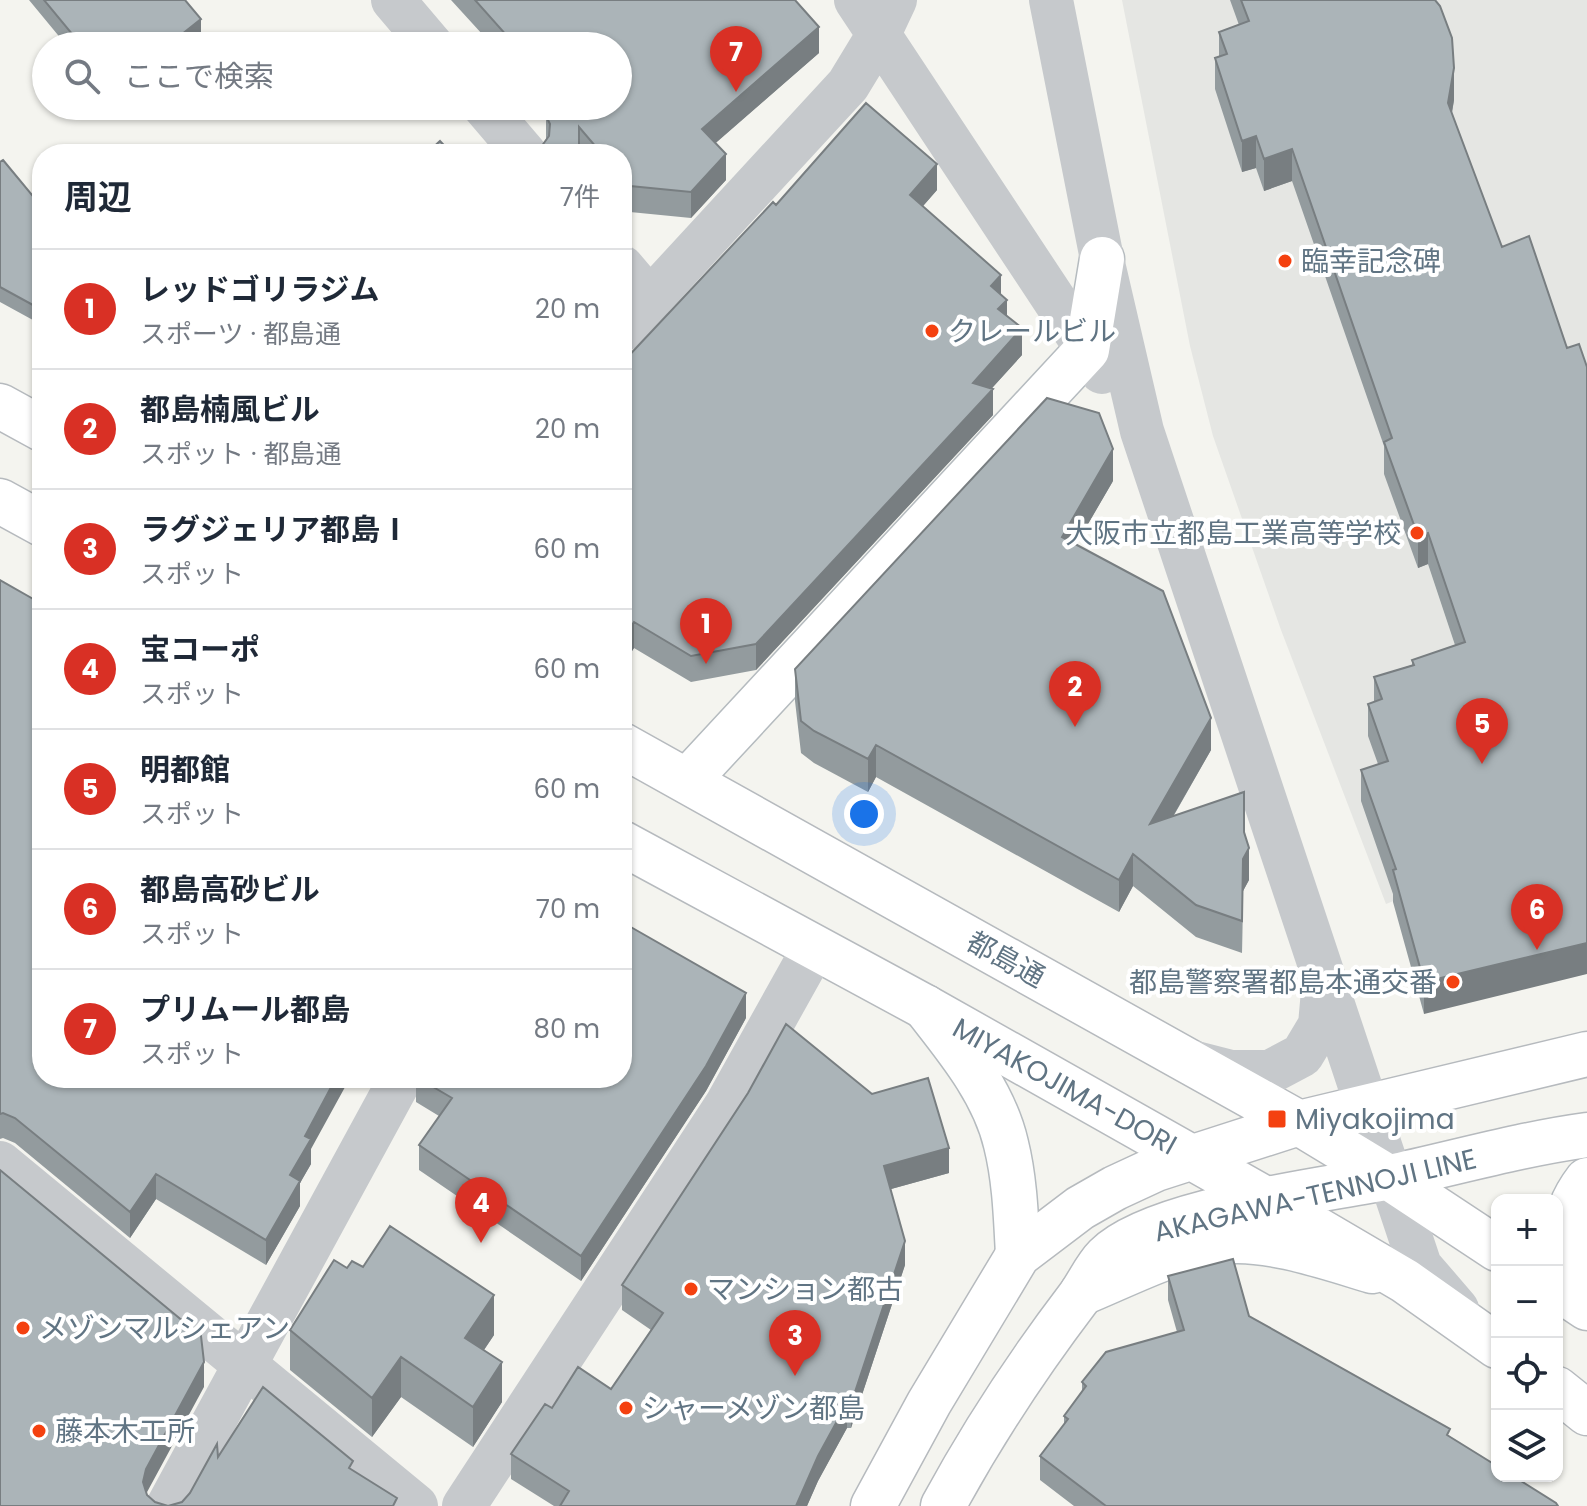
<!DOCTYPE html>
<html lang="ja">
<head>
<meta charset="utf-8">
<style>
  :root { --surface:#fff; --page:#f2f2f3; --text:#1f2937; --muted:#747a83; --line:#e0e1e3; --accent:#d93025 }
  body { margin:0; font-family:Poppins,"Noto Sans JP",sans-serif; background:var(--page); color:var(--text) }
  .controls { position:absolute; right:24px; bottom:24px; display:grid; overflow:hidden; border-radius:16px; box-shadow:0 2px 6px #0004 }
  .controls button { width:72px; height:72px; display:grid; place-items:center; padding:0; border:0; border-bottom:2px solid var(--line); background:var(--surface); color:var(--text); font:40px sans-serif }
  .you { position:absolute; left:864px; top:814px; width:28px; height:28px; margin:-20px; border:6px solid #fff; border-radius:50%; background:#1a73e8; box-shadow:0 0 0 12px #1a73e833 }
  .badge { display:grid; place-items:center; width:52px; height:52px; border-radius:50%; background:var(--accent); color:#fff; font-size:26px; font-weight:700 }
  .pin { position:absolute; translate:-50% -66px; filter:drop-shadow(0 2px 4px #0008) }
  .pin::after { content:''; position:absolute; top:42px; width:28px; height:24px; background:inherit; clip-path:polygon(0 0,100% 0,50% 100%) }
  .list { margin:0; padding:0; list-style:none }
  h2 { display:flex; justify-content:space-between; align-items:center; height:104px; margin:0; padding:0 32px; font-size:34px }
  h2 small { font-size:26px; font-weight:400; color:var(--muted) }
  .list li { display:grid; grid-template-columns:52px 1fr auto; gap:24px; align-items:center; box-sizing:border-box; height:120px; padding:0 32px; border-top:2px solid var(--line) }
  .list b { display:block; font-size:30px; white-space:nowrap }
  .list p { margin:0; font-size:26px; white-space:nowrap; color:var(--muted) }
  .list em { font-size:26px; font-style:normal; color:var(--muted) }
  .icon { flex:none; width:44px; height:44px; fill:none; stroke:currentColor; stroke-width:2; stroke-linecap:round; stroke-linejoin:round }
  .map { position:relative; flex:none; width:1587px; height:1506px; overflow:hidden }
  .search { position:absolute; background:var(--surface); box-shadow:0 2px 6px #0004; left:32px; top:32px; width:600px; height:88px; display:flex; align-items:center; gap:20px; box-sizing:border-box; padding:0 28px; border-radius:44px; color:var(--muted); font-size:30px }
  .panel { position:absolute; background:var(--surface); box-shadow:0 2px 6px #0004; left:32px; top:144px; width:600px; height:944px; border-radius:32px }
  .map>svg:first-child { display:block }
  .built { fill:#e5e6e3 }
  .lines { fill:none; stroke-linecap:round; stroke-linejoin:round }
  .secondary-casing { stroke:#b5bbbf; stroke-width:47 }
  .primary-casing { stroke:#b6babe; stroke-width:47 }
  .street { stroke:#c6c9cc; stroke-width:44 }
  .secondary { stroke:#fff; stroke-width:44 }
  .primary { stroke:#fff; stroke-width:44 }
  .wall { fill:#939b9e }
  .shaded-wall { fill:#787e81 }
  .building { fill:#abb4b8; stroke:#787e81; stroke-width:2 }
  .poi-dot { fill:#f44110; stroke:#fff; stroke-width:3 }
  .labels { text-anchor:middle; stroke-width:8; stroke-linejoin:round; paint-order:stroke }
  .poi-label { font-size:28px; fill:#607483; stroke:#fff; text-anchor:start }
  .street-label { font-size:28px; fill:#607483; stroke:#fff }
</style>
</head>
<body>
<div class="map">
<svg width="1587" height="1506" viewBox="0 0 1587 1506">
  <rect width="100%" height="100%" fill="#f4f4ef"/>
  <path class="built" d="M 1122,0 L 1587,0 L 1587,870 L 1460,874 L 1386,904 L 1281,630 L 1213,436 L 1190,346 Z"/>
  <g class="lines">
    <defs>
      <path id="secondary" d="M 688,780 L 1087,350 L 1102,259
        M 925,1007 C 957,1048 994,1092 1006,1144 C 1015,1180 1016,1218 1018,1255
        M 1587,1180 C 1557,1219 1559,1260 1587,1299
        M 1082,1293 C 1126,1275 1173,1250 1221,1242 C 1266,1236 1329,1258 1372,1271"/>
      <path id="primary" d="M 0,406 L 42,429
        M 0,501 L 42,524
        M 622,745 L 1299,1123 L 1388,1177 L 1497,1249
        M 622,843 L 925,1007 L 1267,1200 L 1405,1281 L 1497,1346
        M 1557,1288 L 1587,1308
        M 1557,1389 L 1587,1413
        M 873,1506 L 929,1403 L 1018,1255 L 1080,1208 L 1115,1188 L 1156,1169 L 1299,1123 L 1587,1054
        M 943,1506 C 983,1432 1028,1364 1079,1297 C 1088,1285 1095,1268 1106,1257 C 1153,1210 1322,1191 1390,1177 C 1455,1163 1521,1144 1587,1135"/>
    </defs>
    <use href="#secondary" class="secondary-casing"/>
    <use href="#primary" class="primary-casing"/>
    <path class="street" d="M 393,0 L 432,46
      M 856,0 L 1102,372
      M 1051,0 L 1102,259 L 1142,431 L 1420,1266 L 1457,1309
      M 484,106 L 525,154
      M 622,267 L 650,300
      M 622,330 L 848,85 L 879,34 L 895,0
      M 1196,1063 L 1231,1072 L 1270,1072 L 1302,1055 L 1320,1025 L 1324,980
      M 0,1163 L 416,1506
      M 168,1506 L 401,1078
      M 464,1506 L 727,1104 L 814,948"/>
    <use href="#secondary" class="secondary"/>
    <use href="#primary" class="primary"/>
  </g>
  <path class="wall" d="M 29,0 L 185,0 L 201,37 L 189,46 L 67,46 Z
    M 451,0 L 795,0 L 819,53 L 715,143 L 726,180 L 691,218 L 630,212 L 622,203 L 622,154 L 506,154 L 529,153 L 541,147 L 546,139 L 546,116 L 552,111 L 547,106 L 618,106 L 618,46 L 493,46 Z
    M 1230,0 L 1435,0 L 1454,100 L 1452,113 L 1502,247 L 1529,236 L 1424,1014 L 1393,902 L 1393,894 L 1361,801 L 1361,770 L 1378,764 L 1368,736 L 1368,704 L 1374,702 L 1374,677 L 1412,665 L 1412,660 L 1455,645 L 1428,564 L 1418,568 L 1384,474 L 1384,446 L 1292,181 L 1264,191 L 1256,168 L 1242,172 L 1215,89 L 1215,58 L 1219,56 L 1219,32 L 1239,25 Z
    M 0,162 L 42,207 L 42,325 L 0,302 Z
    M 937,190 L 923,206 L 1001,294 L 1007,317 L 1022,355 L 992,388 L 993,415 L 756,670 L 691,682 L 634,648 L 632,651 L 622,645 L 622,363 L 776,205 Z
    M 1113,481 L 1076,544 L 1211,750 L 1173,817 L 1244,834 L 1249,880 L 1243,891 L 1242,953 L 1196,937 L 1133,886 L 1119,912 L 876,777 L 868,792 L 814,763 L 801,753 L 795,701 L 795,669 Z
    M 0,580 L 311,1149 L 311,1164 L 300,1183 L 300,1206 L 266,1265 L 156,1199 L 130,1238 L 15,1143 L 3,1138 L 0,1139 Z
    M 746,1018 L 706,1091 L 581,1281 L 419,1170 L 419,1145 L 439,1116 L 416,1102 L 416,1078 L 622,1078 Z
    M 748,1093 L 949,1173 L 891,1189 L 905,1265 L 851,1428 L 847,1428 L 818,1481 L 807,1506 L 554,1506 L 511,1479 L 511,1454 L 552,1408 L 611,1389 L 651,1330 L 622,1310 L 622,1285 Z
    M 347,1268 L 494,1335 L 484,1350 L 502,1402 L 473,1447 L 401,1397 L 372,1437 L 290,1370 L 290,1330 Z
    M 1168,1276 L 1249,1316 L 1450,1437 L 1558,1506 L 1074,1506 L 1040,1480 L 1040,1456 L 1064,1425 L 1064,1416 L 1082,1392 L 1082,1382 L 1177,1332 L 1168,1300 Z"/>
  <path class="shaded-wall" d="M 201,19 L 201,37 L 189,46 L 167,46 Z
    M 819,27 L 819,53 L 702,155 L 702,129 Z
    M 1454,68 L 1454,100 L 1448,134 L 1448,103 Z
    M 1256,136 L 1256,168 L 1242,172 L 1242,141 Z
    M 1292,149 L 1292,181 L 1264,191 L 1264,159 Z
    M 726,154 L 726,180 L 691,218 L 691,192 Z
    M 937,164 L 937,190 L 910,221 L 910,195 Z
    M 1001,275 L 1001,302 L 991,286 Z
    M 1007,300 L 1007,326 L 998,309 Z
    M 1022,328 L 1022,355 L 973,409 L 973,383 Z
    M 993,389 L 993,415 L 756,670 L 756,644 Z
    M 1113,449 L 1113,481 L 1062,569 L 1062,537 Z
    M 1428,533 L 1428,564 L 1418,568 L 1418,536 Z
    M 634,622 L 634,648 L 632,651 L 632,625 Z
    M 1211,718 L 1211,750 L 1150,856 L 1150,824 Z
    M 876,745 L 876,777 L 868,792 L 868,759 Z
    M 1249,848 L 1249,880 L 1243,891 L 1242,953 L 1243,859 Z
    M 1133,854 L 1133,886 L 1119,912 L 1119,880 Z
    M 1587,943 L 1587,974 L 1424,1014 L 1424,982 Z
    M 746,993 L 746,1018 L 706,1091 L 581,1281 L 581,1256 Z
    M 336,1078 L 350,1078 L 311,1149 L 311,1164 L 300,1183 L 300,1206 L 266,1265 L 266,1240 L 305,1136 Z
    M 949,1148 L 949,1173 L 884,1191 L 884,1166 Z
    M 156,1174 L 156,1199 L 130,1238 L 130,1212 Z
    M 905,1241 L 905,1265 L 851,1428 L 851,1404 Z
    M 494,1295 L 494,1335 L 465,1378 L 465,1338 Z
    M 401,1357 L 401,1397 L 372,1437 L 372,1398 Z
    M 204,1362 L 204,1387 L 146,1494 L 143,1482 L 146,1469 Z
    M 502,1362 L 502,1402 L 473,1447 L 473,1407 Z
    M 847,1403 L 847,1428 L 818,1481 L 807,1506 L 796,1506 L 818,1456 Z"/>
  <path class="building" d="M 44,0 L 185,0 L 201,19 L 167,46 L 82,46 Z
    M 475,0 L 795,0 L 819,27 L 702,129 L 726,154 L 691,192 L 630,186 L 622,177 L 622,154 L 602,154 L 579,127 L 579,154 L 506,154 L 512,149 L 529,153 L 541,147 L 549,136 L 550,124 L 546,116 L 558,106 L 618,106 L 618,46 L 516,46 Z
    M 1241,0 L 1435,0 L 1440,6 L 1452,38 L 1454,68 L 1448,103 L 1502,247 L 1529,236 L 1567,348 L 1579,344 L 1587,367 L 1587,943 L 1424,982 L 1393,870 L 1396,869 L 1361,770 L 1388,761 L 1368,704 L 1382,699 L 1374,677 L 1414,665 L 1412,660 L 1465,642 L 1428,533 L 1418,536 L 1384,442 L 1392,438 L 1292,149 L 1264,159 L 1256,136 L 1242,141 L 1215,58 L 1227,54 L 1219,32 L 1249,21 Z
    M 866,103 L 937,164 L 910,195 L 1001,275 L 991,286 L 1007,300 L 998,309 L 1022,328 L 973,383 L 993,389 L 756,644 L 691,656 L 634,622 L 632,625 L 622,619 L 622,363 L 773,202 L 776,205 Z
    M 440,141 L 452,154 L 426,154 Z
    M 3,160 L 42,207 L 42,310 L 0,287 L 0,162 Z
    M 1047,398 L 1099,413 L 1113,449 L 1062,537 L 1163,591 L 1211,718 L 1150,824 L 1244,792 L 1244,832 L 1249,848 L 1243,859 L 1242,921 L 1196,905 L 1133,854 L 1119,880 L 876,745 L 868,759 L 814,731 L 801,721 L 795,669 Z
    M 0,580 L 42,604 L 42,1078 L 336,1078 L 305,1136 L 311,1139 L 290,1175 L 300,1181 L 266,1240 L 156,1174 L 130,1212 L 15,1118 L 3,1113 L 0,1114 Z
    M 622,922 L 746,993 L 706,1066 L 581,1256 L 419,1145 L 452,1098 L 418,1078 L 622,1078 Z
    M 786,1024 L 872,1094 L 928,1078 L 949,1148 L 884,1166 L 905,1241 L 851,1404 L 847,1403 L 818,1456 L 796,1506 L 560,1506 L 569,1491 L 511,1454 L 545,1404 L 552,1408 L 578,1367 L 611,1389 L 663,1313 L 622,1285 L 748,1093 Z
    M 0,1170 L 201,1336 L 204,1362 L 146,1469 L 143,1482 L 147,1495 L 155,1502 L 168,1506 L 182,1502 L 190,1493 L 217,1444 L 218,1457 L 263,1387 L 353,1461 L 349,1468 L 397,1498 L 393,1506 L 0,1506 Z
    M 390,1226 L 494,1295 L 465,1338 L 502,1362 L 473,1407 L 401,1357 L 372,1398 L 290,1330 L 334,1260 L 347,1268 L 352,1261 L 363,1267 Z
    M 1233,1259 L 1249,1316 L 1450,1429 L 1447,1435 L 1497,1466 L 1497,1476 L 1513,1476 L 1556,1503 L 1558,1506 L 1106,1506 L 1040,1456 L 1068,1419 L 1064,1416 L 1086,1386 L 1082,1382 L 1106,1352 L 1184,1330 L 1168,1276 Z"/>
  <g class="poi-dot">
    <circle cx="1285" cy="261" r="8"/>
    <circle cx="932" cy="331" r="8"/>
    <circle cx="1417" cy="533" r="8"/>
    <circle cx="1453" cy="982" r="8"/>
    <rect x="1267" y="1109" width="20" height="20" rx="4"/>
    <circle cx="691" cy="1289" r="8"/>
    <circle cx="23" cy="1328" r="8"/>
    <circle cx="626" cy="1408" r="8"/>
    <circle cx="39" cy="1431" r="8"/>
  </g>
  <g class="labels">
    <g class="poi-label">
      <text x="1301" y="271">臨幸記念碑</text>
      <text x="948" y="341">クレールビル</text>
      <text x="1401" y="543" text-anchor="end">大阪市立都島工業高等学校</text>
      <text x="1437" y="992" text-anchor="end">都島警察署都島本通交番</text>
      <text x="1295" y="1129">Miyakojima</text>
      <text x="707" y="1299">マンション都古</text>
      <text x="39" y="1338">メゾンマルシェアン</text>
      <text x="642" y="1418">シャーメゾン都島</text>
      <text x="55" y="1441">藤本木工所</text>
    </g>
    <g class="street-label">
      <text transform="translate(1006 959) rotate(29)" y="10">都島通</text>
      <text transform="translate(1065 1086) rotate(29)" y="10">MIYAKOJIMA-DORI</text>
      <text transform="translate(1315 1195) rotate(-13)" y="10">AKAGAWA-TENNOJI LINE</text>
    </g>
  </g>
</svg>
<div class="controls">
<button>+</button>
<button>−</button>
<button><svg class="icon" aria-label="locate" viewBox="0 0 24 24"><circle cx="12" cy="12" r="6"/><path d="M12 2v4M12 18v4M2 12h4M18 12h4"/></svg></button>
<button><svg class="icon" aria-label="layers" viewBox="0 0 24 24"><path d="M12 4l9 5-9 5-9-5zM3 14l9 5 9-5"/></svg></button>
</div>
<div class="you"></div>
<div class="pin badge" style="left:706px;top:664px">1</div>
<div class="pin badge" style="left:1075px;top:727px">2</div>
<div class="pin badge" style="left:795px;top:1376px">3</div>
<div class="pin badge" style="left:481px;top:1243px">4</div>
<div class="pin badge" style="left:1482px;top:764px">5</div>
<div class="pin badge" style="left:1537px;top:950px">6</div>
<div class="pin badge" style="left:736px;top:92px">7</div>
<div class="search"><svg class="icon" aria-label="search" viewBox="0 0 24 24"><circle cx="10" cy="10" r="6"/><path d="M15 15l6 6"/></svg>ここで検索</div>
<section class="panel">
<h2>周辺<small>7件</small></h2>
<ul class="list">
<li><span class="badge">1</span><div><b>レッドゴリラジム</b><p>スポーツ · 都島通</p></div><em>20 m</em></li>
<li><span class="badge">2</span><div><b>都島楠風ビル</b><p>スポット · 都島通</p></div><em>20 m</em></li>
<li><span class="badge">3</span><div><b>ラグジェリア都島Ⅰ</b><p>スポット</p></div><em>60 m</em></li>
<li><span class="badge">4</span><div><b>宝コーポ</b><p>スポット</p></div><em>60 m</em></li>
<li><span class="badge">5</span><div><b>明都館</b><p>スポット</p></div><em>60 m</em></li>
<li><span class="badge">6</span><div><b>都島高砂ビル</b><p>スポット</p></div><em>70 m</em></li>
<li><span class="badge">7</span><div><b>プリムール都島</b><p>スポット</p></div><em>80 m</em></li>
</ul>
</section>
</div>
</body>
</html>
